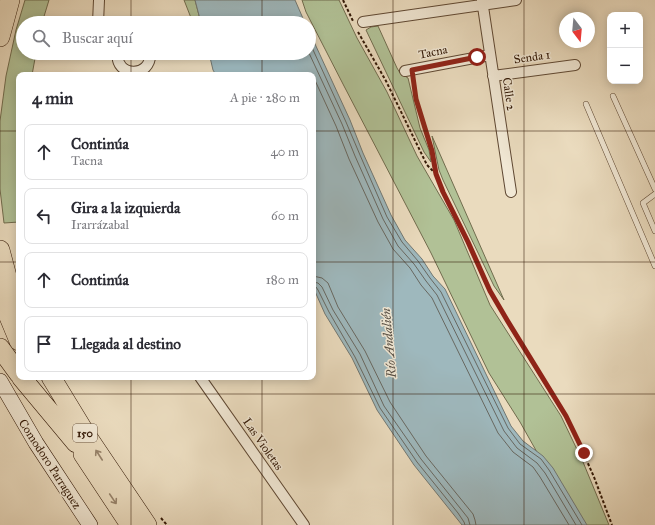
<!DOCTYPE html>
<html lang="es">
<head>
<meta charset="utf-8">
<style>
  :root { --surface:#fff; --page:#f7f7f7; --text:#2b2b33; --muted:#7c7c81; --line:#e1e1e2 }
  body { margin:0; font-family:"IM FELL Great Primer",serif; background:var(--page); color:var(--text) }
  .controls { position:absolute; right:12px; top:12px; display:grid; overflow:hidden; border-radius:8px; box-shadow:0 2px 10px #0003 }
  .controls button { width:36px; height:36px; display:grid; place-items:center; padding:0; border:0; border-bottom:1px solid var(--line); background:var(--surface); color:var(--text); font:20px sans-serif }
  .compass { position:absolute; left:559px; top:12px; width:36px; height:36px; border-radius:50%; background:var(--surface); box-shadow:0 2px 10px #0003; rotate:164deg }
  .stop { position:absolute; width:12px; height:12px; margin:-9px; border:3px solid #8f2418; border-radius:50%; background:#fff }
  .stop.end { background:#8f2418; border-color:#fff; box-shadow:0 1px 4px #0008 }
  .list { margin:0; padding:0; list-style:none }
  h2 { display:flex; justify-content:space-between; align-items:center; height:52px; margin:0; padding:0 16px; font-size:17px }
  h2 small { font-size:13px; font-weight:400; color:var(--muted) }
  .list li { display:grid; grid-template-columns:26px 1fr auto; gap:12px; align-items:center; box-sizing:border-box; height:56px; margin:0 8px 8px; padding:0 8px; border:1px solid var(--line); border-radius:8px }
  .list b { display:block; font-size:15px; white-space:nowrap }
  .list p { margin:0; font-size:13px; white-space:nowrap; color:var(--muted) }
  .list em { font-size:13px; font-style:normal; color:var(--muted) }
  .icon { flex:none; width:22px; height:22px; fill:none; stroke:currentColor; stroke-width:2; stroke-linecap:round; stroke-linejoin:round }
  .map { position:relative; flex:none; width:655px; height:525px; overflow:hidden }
  .search { position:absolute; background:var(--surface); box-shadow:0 2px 10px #0003; left:16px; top:16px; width:300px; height:44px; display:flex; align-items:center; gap:10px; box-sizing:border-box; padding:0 14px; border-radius:22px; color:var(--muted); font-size:15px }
  .panel { position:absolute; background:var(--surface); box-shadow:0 2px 10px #0003; left:16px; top:72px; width:300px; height:308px; border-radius:8px }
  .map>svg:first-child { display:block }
  .green { fill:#b1c196; stroke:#716c4e }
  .water { fill:#9eb8bd; stroke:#727873 }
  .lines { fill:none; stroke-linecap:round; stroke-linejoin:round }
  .shore { stroke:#686861; stroke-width:1 }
  .lane-casing { stroke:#5f4833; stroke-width:6 }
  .street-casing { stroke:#5f4833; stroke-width:12 }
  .secondary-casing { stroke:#311705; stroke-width:16 }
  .highway-casing { stroke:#311705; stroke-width:20 }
  .path { stroke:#311705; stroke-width:2; stroke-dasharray:3 2; stroke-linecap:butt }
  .lane { stroke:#f1e8d5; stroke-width:5 }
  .street { stroke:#f1e8d5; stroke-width:10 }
  .secondary { stroke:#f1e8d5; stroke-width:15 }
  .highway { stroke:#eadbbe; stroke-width:19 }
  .oneway { stroke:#97836b }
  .route { stroke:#8f2418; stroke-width:5 }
  .grid { fill:none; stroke:#311705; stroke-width:1; stroke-opacity:0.55 }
  .labels { text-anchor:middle; stroke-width:3; stroke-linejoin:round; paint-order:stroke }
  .shield { fill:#f1e8d5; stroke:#6b5643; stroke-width:1 }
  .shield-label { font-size:11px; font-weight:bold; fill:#311705 }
  .street-label { font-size:12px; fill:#311705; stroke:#f1e8d5 }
  .water-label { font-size:13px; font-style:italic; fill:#574f45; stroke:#f1e8d5 }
</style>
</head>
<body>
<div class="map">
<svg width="655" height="525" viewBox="0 0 655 525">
  <rect width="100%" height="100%" fill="#eadbbe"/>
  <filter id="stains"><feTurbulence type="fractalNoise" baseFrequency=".005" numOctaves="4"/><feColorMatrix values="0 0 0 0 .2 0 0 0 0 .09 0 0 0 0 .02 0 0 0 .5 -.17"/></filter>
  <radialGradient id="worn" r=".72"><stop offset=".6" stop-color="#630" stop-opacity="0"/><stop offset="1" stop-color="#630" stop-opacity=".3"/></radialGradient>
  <path class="green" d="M 25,0 L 49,0 L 42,23 L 23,23 L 23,53 L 36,53 L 32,75 L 19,75 L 19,222 L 4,223 L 0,189 L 0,121 L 6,76 L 16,30 Z
    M 184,0 L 195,0 L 201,23 L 193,23 Z
    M 302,0 L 339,0 L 357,38 L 387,92 L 417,156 L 454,220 L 490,305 L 561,416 L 583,462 L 609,525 L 578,525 L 520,422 L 489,373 L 431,253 L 344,86 L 306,12 Z
    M 378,26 L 397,68 L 400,73 L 408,78 L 420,128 L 429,150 L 431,162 L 424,152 L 366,30 L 371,27 Z
    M 432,136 L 504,300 L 494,286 L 443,180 L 439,170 Z"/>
  <path class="water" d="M 195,0 L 295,0 L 305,23 L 201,23 Z
    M 309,31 L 350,120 L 363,153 L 391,215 L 405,240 L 422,259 L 433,276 L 445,289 L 511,426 L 523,441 L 543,456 L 553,468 L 587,525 L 462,525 L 414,465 L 377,410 L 352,358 L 325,314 L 313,287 L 313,75 L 216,75 L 213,70 L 209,53 L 309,53 Z"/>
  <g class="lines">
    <path class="shore" d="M 309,41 L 346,122 L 360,155 L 387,217 L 402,242 L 418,261 L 430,278 L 441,292 L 508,428 L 520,444 L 541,459 L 549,470 L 582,525
      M 309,53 L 342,124 L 355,156 L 383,219 L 398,246 L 414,264 L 426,281 L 437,295 L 504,431 L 517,448 L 537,463 L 545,473 L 576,525
      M 313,76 L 336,126 L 349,159 L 378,222 L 393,249 L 410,268 L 421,285 L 432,298 L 498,433 L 513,452 L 533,467 L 540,477 L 569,525
      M 313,276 L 322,278 L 328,283 L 338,307 L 365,351 L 390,402 L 426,456 L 473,514 L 475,520 L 476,525
      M 313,282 L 318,283 L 322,287 L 333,310 L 360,354 L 384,406 L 421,459 L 468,518 L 470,525
      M 313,287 L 316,287 L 318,290 L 329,312 L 355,357 L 380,408 L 417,462 L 458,513 L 464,522 L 465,525"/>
    <defs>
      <path id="lane" d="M 613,96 L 655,189
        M 586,104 L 655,266
        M 655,194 L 643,203 L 655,231"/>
      <path id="street" d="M 482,0 L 511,192
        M 363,22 L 516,0
        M 98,23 L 99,0
        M 118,53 C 114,77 152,79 150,53
        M 405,71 L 490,55
        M 493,76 L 575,65
        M 200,377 L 304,525"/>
      <path id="secondary" d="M 0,381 L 36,443 L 90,525"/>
      <path id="highway" d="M 0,37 L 10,0
        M 0,250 L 9,284 L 19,310
        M 0,295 L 19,341
        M 0,348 L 19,374
        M 21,377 L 76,443
        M 51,377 L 87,436 L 147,525
        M 83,454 L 130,525"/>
    </defs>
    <use href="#lane" class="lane-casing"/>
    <use href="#street" class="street-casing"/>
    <use href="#secondary" class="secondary-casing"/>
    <use href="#highway" class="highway-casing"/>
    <path class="path" d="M 343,0 L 353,21
      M 358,32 L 386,81 L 427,165 L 436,174 L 443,192 L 468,242 L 490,291 L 507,320 L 566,415 L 578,441 L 594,477 L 612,525
      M 413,79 L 416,99 L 432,151 L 436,174
      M 161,518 L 167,525"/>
    <use href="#lane" class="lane"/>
    <use href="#street" class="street"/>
    <use href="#secondary" class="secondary"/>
    <use href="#highway" class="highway"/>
  </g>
  <defs><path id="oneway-shaft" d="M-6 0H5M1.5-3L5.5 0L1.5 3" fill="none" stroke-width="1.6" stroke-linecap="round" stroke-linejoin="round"/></defs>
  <g class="oneway">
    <use href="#oneway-shaft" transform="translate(99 455) rotate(-123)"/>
    <use href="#oneway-shaft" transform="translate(113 499) rotate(56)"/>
  </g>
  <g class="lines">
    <path class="route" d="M 477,57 L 412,70 L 416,99 L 432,151 L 436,174 L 443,192 L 468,242 L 490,291 L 507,320 L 566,416 L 584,453"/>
  </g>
  <path class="grid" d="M 131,0 L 131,23M 262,0 L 262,23M 393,0 L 393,525M 524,0 L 524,525M 131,53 L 131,75M 262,53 L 262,75M 0,131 L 19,131M 313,131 L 655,131M 0,262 L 19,262M 313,262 L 655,262M 131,377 L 131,525M 262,377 L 262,525M 0,394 L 655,394"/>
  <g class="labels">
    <rect class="shield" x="73" y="424" width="24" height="18" rx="3"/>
    <g class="shield-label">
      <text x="85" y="437">150</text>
    </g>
    <g class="street-label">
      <text transform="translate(433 52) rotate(-11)" y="4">Tacna</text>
      <text transform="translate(532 57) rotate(-8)" y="4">Senda 1</text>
      <text transform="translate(509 94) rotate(82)" y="4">Calle 2</text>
      <text transform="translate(263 444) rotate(55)" y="4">Las Violetas</text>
      <text transform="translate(50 464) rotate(57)" y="4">Comodoro Parraguez</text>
    </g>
    <g class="water-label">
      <text transform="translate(388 343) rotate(-95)" y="5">Río Andalién</text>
    </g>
  </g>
  <rect width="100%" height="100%" filter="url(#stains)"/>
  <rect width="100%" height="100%" fill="url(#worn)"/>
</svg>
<div class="controls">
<button>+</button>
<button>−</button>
</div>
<svg class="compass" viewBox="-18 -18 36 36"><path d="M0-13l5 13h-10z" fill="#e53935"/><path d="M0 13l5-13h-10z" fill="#7c7c81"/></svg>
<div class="stop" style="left:477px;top:57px"></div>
<div class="stop end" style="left:584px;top:453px"></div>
<div class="search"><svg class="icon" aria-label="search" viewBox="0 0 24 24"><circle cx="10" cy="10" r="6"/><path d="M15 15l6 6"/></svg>Buscar aquí</div>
<section class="panel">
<h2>4 min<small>A pie · 280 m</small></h2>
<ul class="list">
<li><svg class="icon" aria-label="ahead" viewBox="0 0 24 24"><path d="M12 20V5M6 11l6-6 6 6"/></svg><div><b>Continúa</b><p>Tacna</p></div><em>40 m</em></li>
<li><svg class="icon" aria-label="left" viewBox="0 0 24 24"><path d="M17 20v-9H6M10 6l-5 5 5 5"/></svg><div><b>Gira a la izquierda</b><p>Irarrázabal</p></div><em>60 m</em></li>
<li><svg class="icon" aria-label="ahead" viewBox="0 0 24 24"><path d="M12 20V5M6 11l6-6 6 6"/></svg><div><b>Continúa</b></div><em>180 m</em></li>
<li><svg class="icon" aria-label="arrive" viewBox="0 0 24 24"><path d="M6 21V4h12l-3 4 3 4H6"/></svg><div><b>Llegada al destino</b></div></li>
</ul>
</section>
</div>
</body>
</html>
